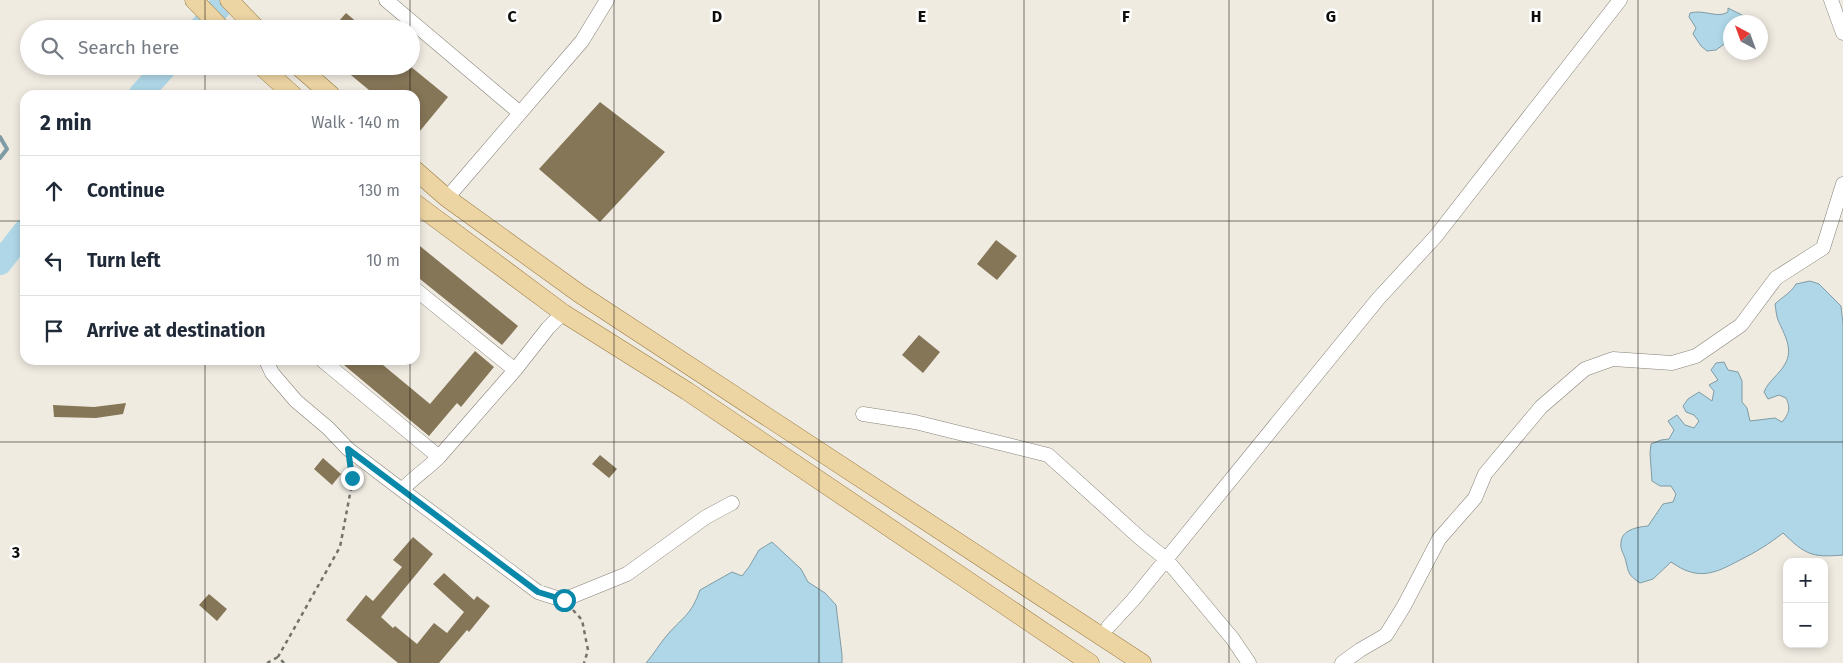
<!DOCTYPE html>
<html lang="en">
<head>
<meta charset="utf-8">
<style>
  :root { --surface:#fff; --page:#f6f6f7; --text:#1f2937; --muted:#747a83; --line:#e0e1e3 }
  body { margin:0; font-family:"Fira Sans",sans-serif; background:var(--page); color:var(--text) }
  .controls { position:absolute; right:15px; bottom:15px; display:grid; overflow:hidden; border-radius:10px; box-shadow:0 2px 8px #0003 }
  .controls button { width:45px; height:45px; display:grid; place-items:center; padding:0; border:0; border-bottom:1px solid var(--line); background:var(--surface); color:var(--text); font:25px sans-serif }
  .compass { position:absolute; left:1723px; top:15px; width:45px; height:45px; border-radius:50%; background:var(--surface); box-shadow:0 2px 8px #0003; rotate:319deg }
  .stop { position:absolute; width:15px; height:15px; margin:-11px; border:4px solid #0988aa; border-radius:50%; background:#fff }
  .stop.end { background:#0988aa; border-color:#fff; box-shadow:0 1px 5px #0008 }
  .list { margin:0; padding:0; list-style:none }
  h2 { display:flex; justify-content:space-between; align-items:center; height:65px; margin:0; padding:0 20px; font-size:21px }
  h2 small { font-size:16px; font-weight:400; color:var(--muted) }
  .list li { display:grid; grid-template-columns:32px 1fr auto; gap:15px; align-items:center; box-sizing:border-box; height:70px; padding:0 20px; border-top:1px solid var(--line) }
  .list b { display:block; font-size:19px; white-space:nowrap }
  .list em { font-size:16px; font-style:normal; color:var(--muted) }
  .icon { flex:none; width:28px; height:28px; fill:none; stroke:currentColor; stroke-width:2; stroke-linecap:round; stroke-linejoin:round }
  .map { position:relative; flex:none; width:1843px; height:663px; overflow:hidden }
  .search { position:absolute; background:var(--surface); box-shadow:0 2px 8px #0003; left:20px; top:20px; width:400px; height:55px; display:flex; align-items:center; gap:12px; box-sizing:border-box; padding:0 18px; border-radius:28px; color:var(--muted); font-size:19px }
  .panel { position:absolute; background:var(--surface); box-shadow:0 2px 8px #0003; left:20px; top:90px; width:400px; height:275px; border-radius:15px }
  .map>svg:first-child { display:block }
  .water { fill:#afd7e7; stroke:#7f9ba5 }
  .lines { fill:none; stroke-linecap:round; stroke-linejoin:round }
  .stream { stroke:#7f9ba5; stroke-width:4 }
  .river { stroke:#afd7e7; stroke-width:24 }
  .building { fill:#867658 }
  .minor-casing { stroke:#878279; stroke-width:15 }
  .major-casing { stroke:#987c46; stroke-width:19 }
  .path { stroke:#75726c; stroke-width:2.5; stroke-dasharray:4 4; stroke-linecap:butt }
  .minor { stroke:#fff; stroke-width:14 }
  .major { stroke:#edd4a3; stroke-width:18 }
  .route { stroke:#0988aa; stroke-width:6 }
  .grid { fill:none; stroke:#100e0b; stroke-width:1; stroke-opacity:0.55 }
  .grid-label { font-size:16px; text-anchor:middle; font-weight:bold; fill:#100e0b; stroke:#fff; stroke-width:5; stroke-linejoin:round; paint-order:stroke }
</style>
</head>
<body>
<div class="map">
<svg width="1843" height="663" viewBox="0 0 1843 663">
  <rect width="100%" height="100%" fill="#f0ebe1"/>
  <path class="water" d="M 1728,8 L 1746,17 L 1747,22 L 1730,22 L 1730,40 L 1716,50 L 1707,51 L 1701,46 L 1693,34 L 1696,28 L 1689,17 L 1690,13 C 1704,9 1718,19 1728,12 Z
    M 1810,281 L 1819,284 L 1841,306 L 1843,324 L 1843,555 C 1811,558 1805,554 1783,533 C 1769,544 1756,552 1740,560 C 1714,574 1698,581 1671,562 L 1653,579 L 1640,583 C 1627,574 1629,573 1625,558 C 1623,553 1620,548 1621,543 C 1621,530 1637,527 1648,526 L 1663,504 L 1673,502 L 1676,494 L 1671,486 L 1660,486 L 1652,481 L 1650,453 L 1651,444 L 1661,440 L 1669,439 L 1674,430 L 1668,421 L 1677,415 L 1685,425 L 1694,428 L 1699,421 L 1694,415 L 1686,412 L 1683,406 L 1688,399 L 1699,392 L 1712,401 L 1714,391 L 1709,385 L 1718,380 L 1711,370 L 1716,363 L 1724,362 L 1728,370 L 1738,372 L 1742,381 L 1742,402 L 1747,408 L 1750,421 L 1775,418 L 1782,422 C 1789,414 1791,408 1786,398 L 1779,395 L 1768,399 L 1764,392 C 1769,380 1779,375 1785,364 C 1794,349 1784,334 1778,320 C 1776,315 1776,309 1775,304 C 1782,297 1791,293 1796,284 Z
    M 772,542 L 801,569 L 808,582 L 825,593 L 836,605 L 842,655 L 842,663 L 646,663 C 654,654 660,643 668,634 C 684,616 691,615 700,590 L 732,572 L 742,576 L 749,567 L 759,550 Z"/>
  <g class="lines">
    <path class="stream" d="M 0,137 L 7,149 L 0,158"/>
    <path class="river" d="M 200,29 L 226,0
      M 140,95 L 166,66
      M 0,263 L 25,231"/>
  </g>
  <path class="building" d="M 346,13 L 365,29 L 332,29 Z
    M 340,66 L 410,66 L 448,97 L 415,137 L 415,95 L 375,95 Z
    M 600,102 L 665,152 L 600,222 L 539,169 Z
    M 996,240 L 1017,256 L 997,280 L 977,264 Z
    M 415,242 L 518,326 L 502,345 L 415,275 Z
    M 919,335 L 940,352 L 923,373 L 902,355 Z
    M 475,351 L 494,367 L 461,407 L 457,403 L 429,436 L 338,360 L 377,360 L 430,404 Z
    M 126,403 L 123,414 L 96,418 L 54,417 L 53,405 L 94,407 Z
    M 600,455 L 617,469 L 609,478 L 592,464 Z
    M 323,458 L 341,474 L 332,485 L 314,469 Z
    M 413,537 L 433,554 L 381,617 L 393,628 L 395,626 L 417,644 L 434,623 L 447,633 L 464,612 L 433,584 L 444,573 L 474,600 L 477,596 L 490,606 L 469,632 L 467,630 L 439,663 L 398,663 L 346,620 L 366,595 L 373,601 L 402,567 L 393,560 Z
    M 209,594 L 227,609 L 217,621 L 199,605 Z"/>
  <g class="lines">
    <defs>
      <path id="minor" d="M 386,0 L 520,113
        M 1831,0 L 1843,33
        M 447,198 L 582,41 L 607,0
        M 415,289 L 515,370
        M 266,360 L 272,373 L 296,401 L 328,428 L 348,449 L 402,490 C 414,477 427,469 439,457 L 515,370 L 548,328 L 563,313
        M 322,360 L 439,457
        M 863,414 L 915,422 L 1048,455 L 1140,538 L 1166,559 L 1232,638 L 1249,663
        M 402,490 L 538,592 L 563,600 L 627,574 L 706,517 L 732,503
        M 1108,627 L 1133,600 L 1378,299 L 1436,236 L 1620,0
        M 1342,663 L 1360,650 L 1386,635 L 1404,606 L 1439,539 L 1475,498 L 1485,474 L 1541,407 L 1585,369 L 1613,359 L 1672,363 L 1696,356 L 1741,325 L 1776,278 L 1823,248 L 1843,184"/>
      <path id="major" d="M 194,0 L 222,29
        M 229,0 L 257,29
        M 261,66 L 293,95
        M 298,66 L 331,95
        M 415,170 L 447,198 L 580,294 L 1142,663
        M 415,203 L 563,313 L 687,391 L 1090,663"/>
    </defs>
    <use href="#minor" class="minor-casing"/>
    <use href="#major" class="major-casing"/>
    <path class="path" d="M 573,610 L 582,620 L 588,650 L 584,663
      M 267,663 L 278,657
      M 284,663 L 278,657 L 340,547 L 353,478 L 351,468"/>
    <use href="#minor" class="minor"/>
    <use href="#major" class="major"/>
  </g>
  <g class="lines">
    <path class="route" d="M 352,478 L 348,449 L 538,592 L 564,600"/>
  </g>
  <path class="grid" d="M 205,0 L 205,29M 410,0 L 410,29M 614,0 L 614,663M 819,0 L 819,663M 1024,0 L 1024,663M 1229,0 L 1229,663M 1433,0 L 1433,663M 1638,0 L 1638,663M 205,66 L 205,95M 410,66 L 410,95M 0,221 L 25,221M 415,221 L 1843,221M 205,360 L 205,663M 410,360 L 410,663M 0,442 L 1843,442"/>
  <g class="grid-label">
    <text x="512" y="22">C</text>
    <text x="717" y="22">D</text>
    <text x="922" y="22">E</text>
    <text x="1126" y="22">F</text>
    <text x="1331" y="22">G</text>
    <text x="1536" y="22">H</text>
    <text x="16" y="558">3</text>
  </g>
</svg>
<div class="controls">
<button>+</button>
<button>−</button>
</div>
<svg class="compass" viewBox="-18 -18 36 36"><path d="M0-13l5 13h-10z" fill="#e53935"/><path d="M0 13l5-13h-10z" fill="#747a83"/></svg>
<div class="stop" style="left:564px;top:600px"></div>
<div class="stop end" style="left:352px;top:478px"></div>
<div class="search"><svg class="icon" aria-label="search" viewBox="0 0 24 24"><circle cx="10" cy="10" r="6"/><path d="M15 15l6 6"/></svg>Search here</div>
<section class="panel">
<h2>2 min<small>Walk · 140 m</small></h2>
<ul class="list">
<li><svg class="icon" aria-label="ahead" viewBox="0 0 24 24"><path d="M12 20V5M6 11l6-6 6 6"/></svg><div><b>Continue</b></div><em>130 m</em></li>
<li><svg class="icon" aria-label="left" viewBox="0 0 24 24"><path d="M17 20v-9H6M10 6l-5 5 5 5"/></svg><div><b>Turn left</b></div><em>10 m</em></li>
<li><svg class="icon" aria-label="arrive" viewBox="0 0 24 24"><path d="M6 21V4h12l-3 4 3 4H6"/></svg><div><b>Arrive at destination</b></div></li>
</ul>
</section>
</div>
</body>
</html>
